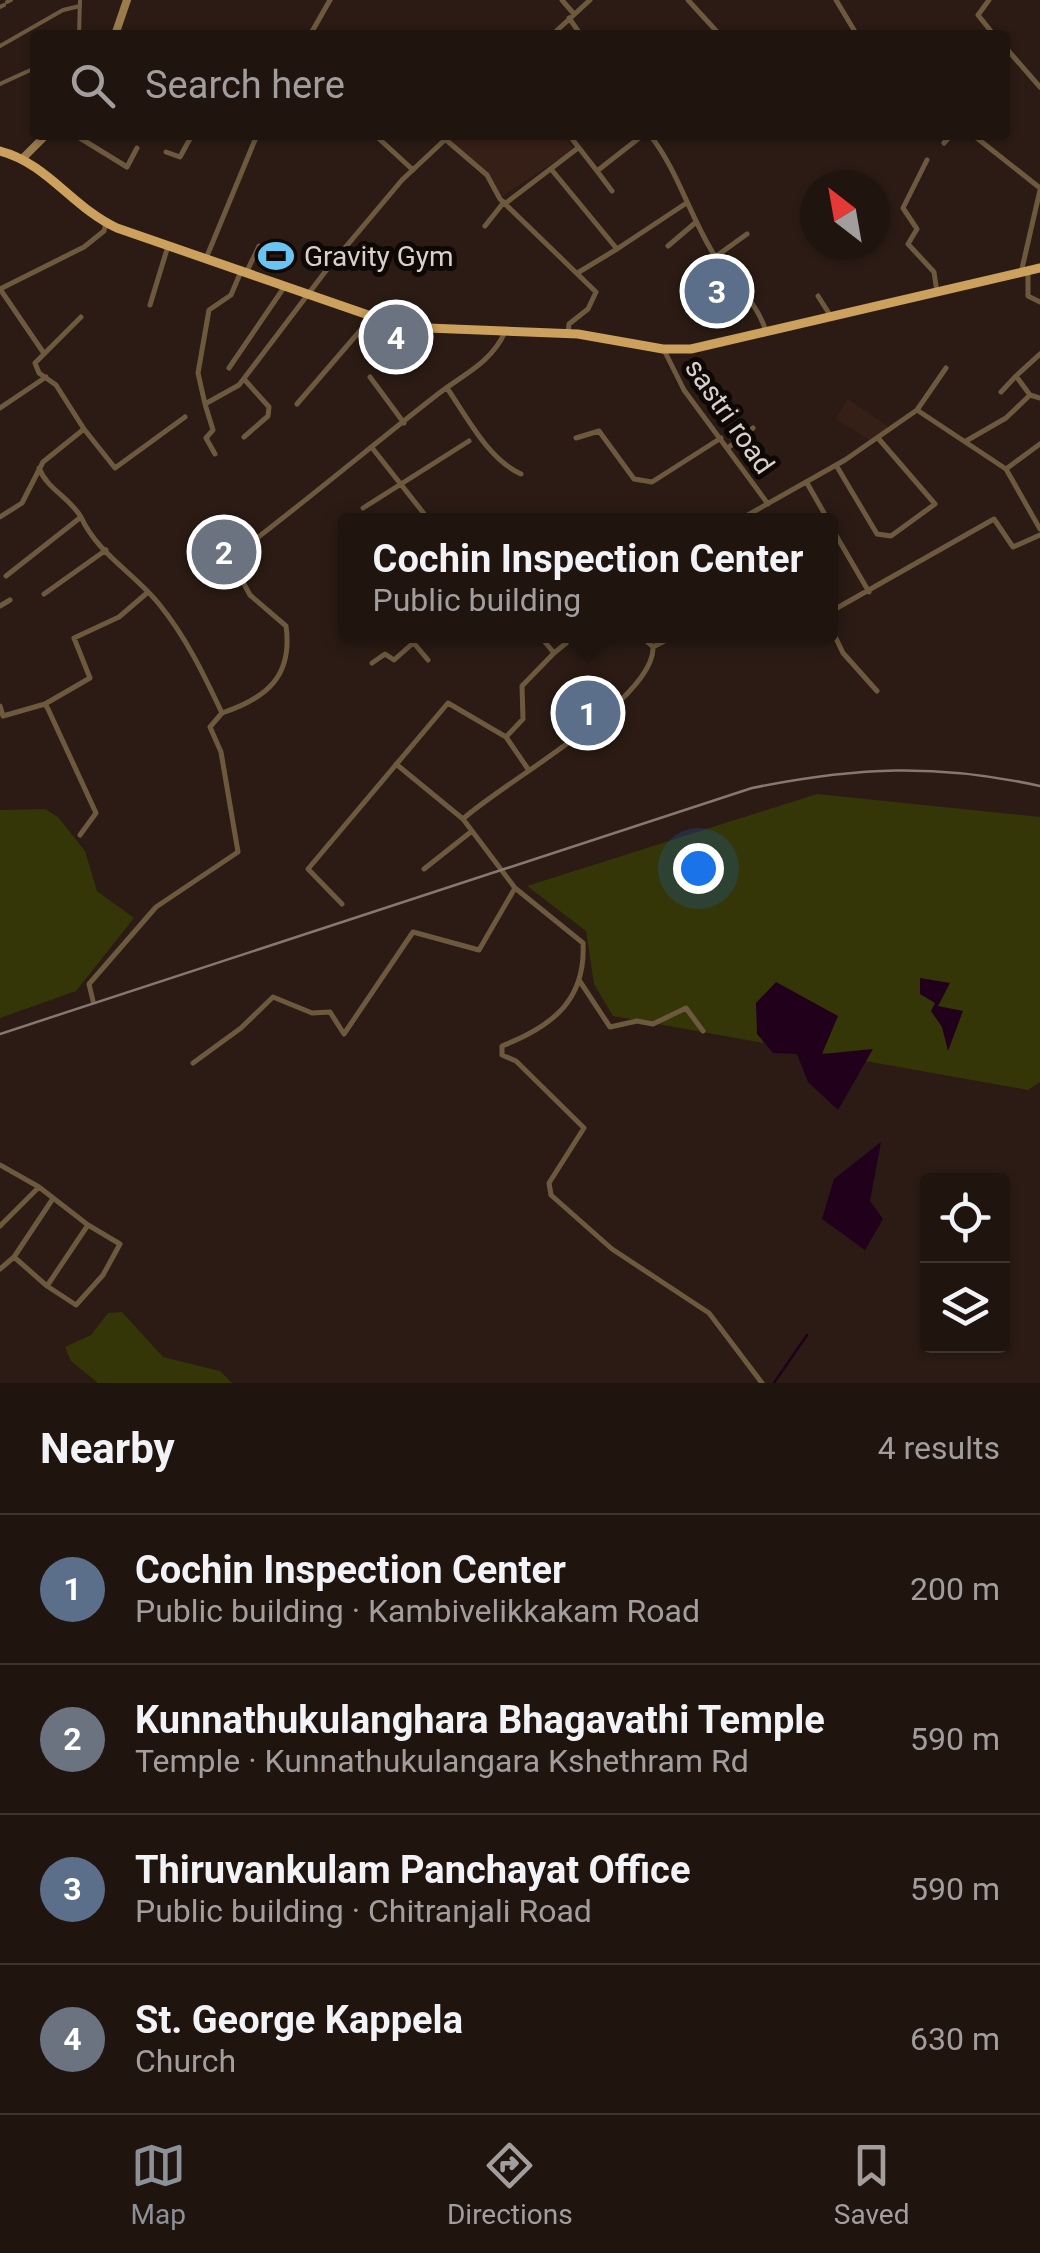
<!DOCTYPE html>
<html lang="en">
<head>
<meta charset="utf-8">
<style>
  :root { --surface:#20140f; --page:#281d18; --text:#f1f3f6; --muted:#a29e9e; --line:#3d332f; --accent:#8c9099 }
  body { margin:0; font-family:Roboto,sans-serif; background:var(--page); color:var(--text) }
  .controls { position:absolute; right:30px; bottom:30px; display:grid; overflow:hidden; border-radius:10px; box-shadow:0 2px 8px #0004 }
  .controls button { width:90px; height:90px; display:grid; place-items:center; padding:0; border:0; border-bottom:2px solid var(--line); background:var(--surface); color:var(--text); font:50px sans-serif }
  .compass { position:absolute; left:800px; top:170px; width:90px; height:90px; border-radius:50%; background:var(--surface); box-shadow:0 2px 8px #0004; rotate:329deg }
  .you { position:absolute; left:698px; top:868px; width:35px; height:35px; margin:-25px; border:8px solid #fff; border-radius:50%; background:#1a73e8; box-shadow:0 0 0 15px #1a73e833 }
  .badge { display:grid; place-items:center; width:65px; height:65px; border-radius:50%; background:var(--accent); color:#fff; font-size:32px; font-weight:700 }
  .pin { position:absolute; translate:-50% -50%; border:5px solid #fff; box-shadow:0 2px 10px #0006 }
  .popup { position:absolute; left:338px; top:513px; width:500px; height:130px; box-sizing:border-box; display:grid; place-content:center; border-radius:10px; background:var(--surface); filter:drop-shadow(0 2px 8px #0005); font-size:32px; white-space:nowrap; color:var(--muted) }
  .popup b { font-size:38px; color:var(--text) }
  .popup::after { content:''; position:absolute; left:50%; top:100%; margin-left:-20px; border:20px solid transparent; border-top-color:var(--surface) }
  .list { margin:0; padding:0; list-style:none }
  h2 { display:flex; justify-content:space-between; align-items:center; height:130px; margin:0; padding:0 40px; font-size:42px }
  h2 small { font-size:32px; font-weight:400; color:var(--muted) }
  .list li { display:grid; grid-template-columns:65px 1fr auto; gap:30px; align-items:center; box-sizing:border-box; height:150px; padding:0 40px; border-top:2px solid var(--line) }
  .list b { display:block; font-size:38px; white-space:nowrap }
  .list p { margin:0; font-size:32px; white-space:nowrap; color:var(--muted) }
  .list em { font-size:32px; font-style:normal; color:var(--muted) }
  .icon { flex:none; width:55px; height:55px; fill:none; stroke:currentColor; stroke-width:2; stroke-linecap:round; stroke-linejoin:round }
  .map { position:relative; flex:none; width:1040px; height:1383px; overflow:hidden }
  .search { position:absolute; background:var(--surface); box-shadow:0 2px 8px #0004; left:30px; right:30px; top:30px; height:110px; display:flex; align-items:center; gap:25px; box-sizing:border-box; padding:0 35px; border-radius:10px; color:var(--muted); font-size:38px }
  .sheet { height:730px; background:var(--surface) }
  nav { display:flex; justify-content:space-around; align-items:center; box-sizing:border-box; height:140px; border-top:2px solid var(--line); background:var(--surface); font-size:28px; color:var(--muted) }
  nav a { display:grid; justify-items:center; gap:5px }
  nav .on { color:var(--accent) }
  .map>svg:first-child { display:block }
  .built { fill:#361f16 }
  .green { fill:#343607 }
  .water { fill:#20001b }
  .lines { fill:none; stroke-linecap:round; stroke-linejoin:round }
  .stream { stroke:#20001b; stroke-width:2.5 }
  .pedestrian { stroke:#6d5a3e; stroke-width:4 }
  .minor { stroke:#6d5a3e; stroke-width:5 }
  .secondary { stroke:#9a7b4d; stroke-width:8 }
  .trunk { stroke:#cca05d; stroke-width:9 }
  .rail { stroke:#857872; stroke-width:2.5 }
  .labels { text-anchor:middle; stroke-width:10; stroke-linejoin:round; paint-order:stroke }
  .poi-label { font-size:28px; fill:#dacfca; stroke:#0e0805; text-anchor:start }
  .street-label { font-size:28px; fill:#dacfca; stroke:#0e0805 }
</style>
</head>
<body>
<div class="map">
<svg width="1040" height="1383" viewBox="0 0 1040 1383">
  <rect width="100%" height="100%" fill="#2b1b14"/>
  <path class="built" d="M 453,135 L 562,135 L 574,149 L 501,197 L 490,176 L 448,139 Z
    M 848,399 L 889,427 L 870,440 L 836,419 Z"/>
  <path class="green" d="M 817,794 L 1040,817 L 1040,1082 L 1028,1090 L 613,1016 L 594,984 L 586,931 L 527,886 Z
    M 45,809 L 58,817 L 85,851 L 97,891 L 134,918 L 76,991 L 0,1018 L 0,810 Z
    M 122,1312 L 163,1357 L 220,1371 L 232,1383 L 98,1383 L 71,1361 L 65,1347 L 91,1335 L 108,1313 Z"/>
  <path class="water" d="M 920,978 L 950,983 L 938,1006 L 963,1011 L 948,1051 L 942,1027 L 931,1011 L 935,1003 L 920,994 Z
    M 776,982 L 838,1016 L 822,1054 L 873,1049 L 838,1110 L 808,1082 L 797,1054 L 773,1053 L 757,1034 L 756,1003 Z
    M 881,1142 L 870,1201 L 883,1219 L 865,1250 L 822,1219 L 834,1179 Z"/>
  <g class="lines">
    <path class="stream" d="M 774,1383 L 807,1335"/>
    <path class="pedestrian" d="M 7,2 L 11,0
      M 0,7 L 4,5
      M 79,35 L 80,0
      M 0,46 L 63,10 L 80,6
      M 0,84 L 35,68"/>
    <path class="minor" d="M 562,0 L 574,14
      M 688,0 L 720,35
      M 836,0 L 857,35
      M 989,0 L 978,15 L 994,35
      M 569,18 L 581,35
      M 310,35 L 330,0
      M 552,35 L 590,0
      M 1005,47 L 1040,87
      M 75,135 L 127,167 L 137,148
      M 375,135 L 413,170
      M 569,135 L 597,171 L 643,135
      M 650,135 C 678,171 689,214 713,253 C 731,281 755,298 766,331
      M 973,135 L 1040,188
      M 445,139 L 487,175 L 500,199 L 596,292 L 588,309 L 569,324 L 568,334
      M 944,143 L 951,135
      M 166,152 L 180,157 L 192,135
      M 927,160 L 903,208 L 917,229 L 908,244 L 934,272 L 937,292
      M 551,169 L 617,249 L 579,272
      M 597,171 L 612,191
      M 506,203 L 578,148
      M 485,226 L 504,202
      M 668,246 L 695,223
      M 617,249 L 685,204
      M 207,256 L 257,135
      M 715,257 L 747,234
      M 242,269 L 231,295 L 209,310 L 198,373 L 205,404 L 239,385 L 328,268 L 402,180 L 450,135
      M 247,271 L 259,246
      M 1028,271 L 1028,296 L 1040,302
      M 1021,273 L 1040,190
      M 0,289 L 84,247 L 104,231 L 106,223
      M 0,289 L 43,352
      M 818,296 L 830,315
      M 150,305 L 168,246
      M 664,350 L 684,390 L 768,504
      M 229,368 L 285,286
      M 370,377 L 404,423
      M 447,388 C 467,417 488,459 521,474
      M 1001,392 L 1016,376
      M 1040,398 L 1030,395 L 1016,376 L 1040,354
      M 205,404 L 213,430 L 206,438 L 215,454
      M 297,404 L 371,318
      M 0,408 L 46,377
      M 917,410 L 946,368
      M 84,429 L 115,468 L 185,417
      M 244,437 L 268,416 L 269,407 L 244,379
      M 576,438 L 599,431 L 634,479 L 652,482 L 721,438
      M 966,441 L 1006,418 L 1030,395
      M 729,447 L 753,428
      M 373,449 L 429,520
      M 836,465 L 877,534 L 891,536 L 935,504 L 878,438
      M 39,468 C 47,489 69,497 81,517
      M 1006,469 L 1040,444
      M 807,483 L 828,520
      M 363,508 L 469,441
      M 0,517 L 22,503 L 43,462 L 84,429 L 56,385 L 39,373 L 35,363 L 81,317
      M 739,520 L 845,460 L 917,410 L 1006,469 L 1040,529
      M 830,525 L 869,592
      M 6,576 L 81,517 C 97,553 135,574 159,604 C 186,637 204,675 222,713 L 210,727 L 221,752 L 238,852 L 156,907 L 89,984 L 93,1001
      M 44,594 L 106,550
      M 0,606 L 10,600
      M 830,612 L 994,519 L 1013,547 L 1040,535
      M 830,626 L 843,653 L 877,691
      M 641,636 L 653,647 C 655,700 503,782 463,819 L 515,888 L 583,943 C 586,1000 553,1026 502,1046 L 502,1055 L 516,1061 L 584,1128 L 549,1183 L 551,1195 L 612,1249 L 709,1313 L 762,1383
      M 413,642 L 428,660
      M 653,647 L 674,636
      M 554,653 L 575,636
      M 372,663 L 385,654 L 394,660 L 421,636
      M 45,704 L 90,678 L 74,638 L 119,617 L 147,593
      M 0,706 L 3,716 L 45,704 L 48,709 L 96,813 L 80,835
      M 222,713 C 267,698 293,676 286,626 L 250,595 L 238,573 L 252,562 L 248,545 C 312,496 374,444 438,394 C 464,374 491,363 505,332
      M 396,764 L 463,819
      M 528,769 L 506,737 L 523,719 L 522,686 L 554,653 L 540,636
      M 424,869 L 472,831
      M 342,904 L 308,869 L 448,703 L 506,737
      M 579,980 L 610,1027 L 637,1021 L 653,1024 L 686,1008 L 703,1031
      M 193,1063 L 241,1028 L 273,997 L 312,1013 L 330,1012 L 344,1034 L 413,932 L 479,950 L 515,888
      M 0,1165 L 39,1187 L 0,1226
      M 39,1187 L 88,1225 L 47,1286 L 14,1257 L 52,1200
      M 0,1269 L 14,1257
      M 47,1286 L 76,1305 L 103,1275 L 120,1244 L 88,1225"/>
    <path class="secondary" d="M 115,35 L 127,0
      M 23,158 L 46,135"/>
    <path class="trunk" d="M 0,151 C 47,163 73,208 117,228 L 403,327 L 578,334 L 663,349 L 691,349 L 1040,268"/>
    <path class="rail" d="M 0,1034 L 752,788 C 856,767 936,763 1040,786"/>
  </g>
  <defs>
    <symbol id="stadium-bare" viewBox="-9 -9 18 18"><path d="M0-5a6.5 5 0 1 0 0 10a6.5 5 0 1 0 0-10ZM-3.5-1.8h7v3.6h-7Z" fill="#69c4f1" stroke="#0e0805" stroke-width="2.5" paint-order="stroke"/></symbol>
  </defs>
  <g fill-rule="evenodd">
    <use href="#stadium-bare" x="251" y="231" width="50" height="50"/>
  </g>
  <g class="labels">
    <g class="poi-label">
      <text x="304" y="266">Gravity Gym</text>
    </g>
    <g class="street-label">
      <text transform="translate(730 416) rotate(55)" y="10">sastri road</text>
    </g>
  </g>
</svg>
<div class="controls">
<button><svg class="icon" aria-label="locate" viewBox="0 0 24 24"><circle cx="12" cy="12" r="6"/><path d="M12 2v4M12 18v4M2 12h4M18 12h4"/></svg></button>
<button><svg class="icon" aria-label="layers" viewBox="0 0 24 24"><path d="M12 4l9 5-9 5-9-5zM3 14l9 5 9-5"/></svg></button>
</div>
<svg class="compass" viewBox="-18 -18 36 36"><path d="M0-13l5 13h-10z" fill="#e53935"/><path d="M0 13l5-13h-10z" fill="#a29e9e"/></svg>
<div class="you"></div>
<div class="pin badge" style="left:588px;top:713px;background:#5c6f8a">1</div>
<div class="popup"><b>Cochin Inspection Center</b>Public building</div>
<div class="pin badge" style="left:224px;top:552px;background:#6b7280">2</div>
<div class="pin badge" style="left:717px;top:291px;background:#5c6f8a">3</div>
<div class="pin badge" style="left:396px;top:337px;background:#6b7280">4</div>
<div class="search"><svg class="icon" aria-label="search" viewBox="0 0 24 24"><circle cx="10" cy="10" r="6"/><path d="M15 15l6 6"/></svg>Search here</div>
</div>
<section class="sheet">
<h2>Nearby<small>4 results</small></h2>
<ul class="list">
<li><span class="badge" style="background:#5c6f8a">1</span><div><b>Cochin Inspection Center</b><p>Public building · Kambivelikkakam Road</p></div><em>200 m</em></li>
<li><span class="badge" style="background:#6b7280">2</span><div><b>Kunnathukulanghara Bhagavathi Temple</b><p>Temple · Kunnathukulangara Kshethram Rd</p></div><em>590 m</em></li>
<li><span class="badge" style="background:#5c6f8a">3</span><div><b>Thiruvankulam Panchayat Office</b><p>Public building · Chitranjali Road</p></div><em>590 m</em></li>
<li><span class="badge" style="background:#6b7280">4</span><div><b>St. George Kappela</b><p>Church</p></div><em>630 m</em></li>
</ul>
</section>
<nav>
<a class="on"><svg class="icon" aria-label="map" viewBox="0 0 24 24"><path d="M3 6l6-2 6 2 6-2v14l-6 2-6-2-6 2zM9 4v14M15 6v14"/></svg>Map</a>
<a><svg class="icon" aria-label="directions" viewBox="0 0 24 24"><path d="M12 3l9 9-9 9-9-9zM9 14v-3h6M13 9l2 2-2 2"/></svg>Directions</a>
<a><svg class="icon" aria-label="saved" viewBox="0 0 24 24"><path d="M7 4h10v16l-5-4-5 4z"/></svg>Saved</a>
</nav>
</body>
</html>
